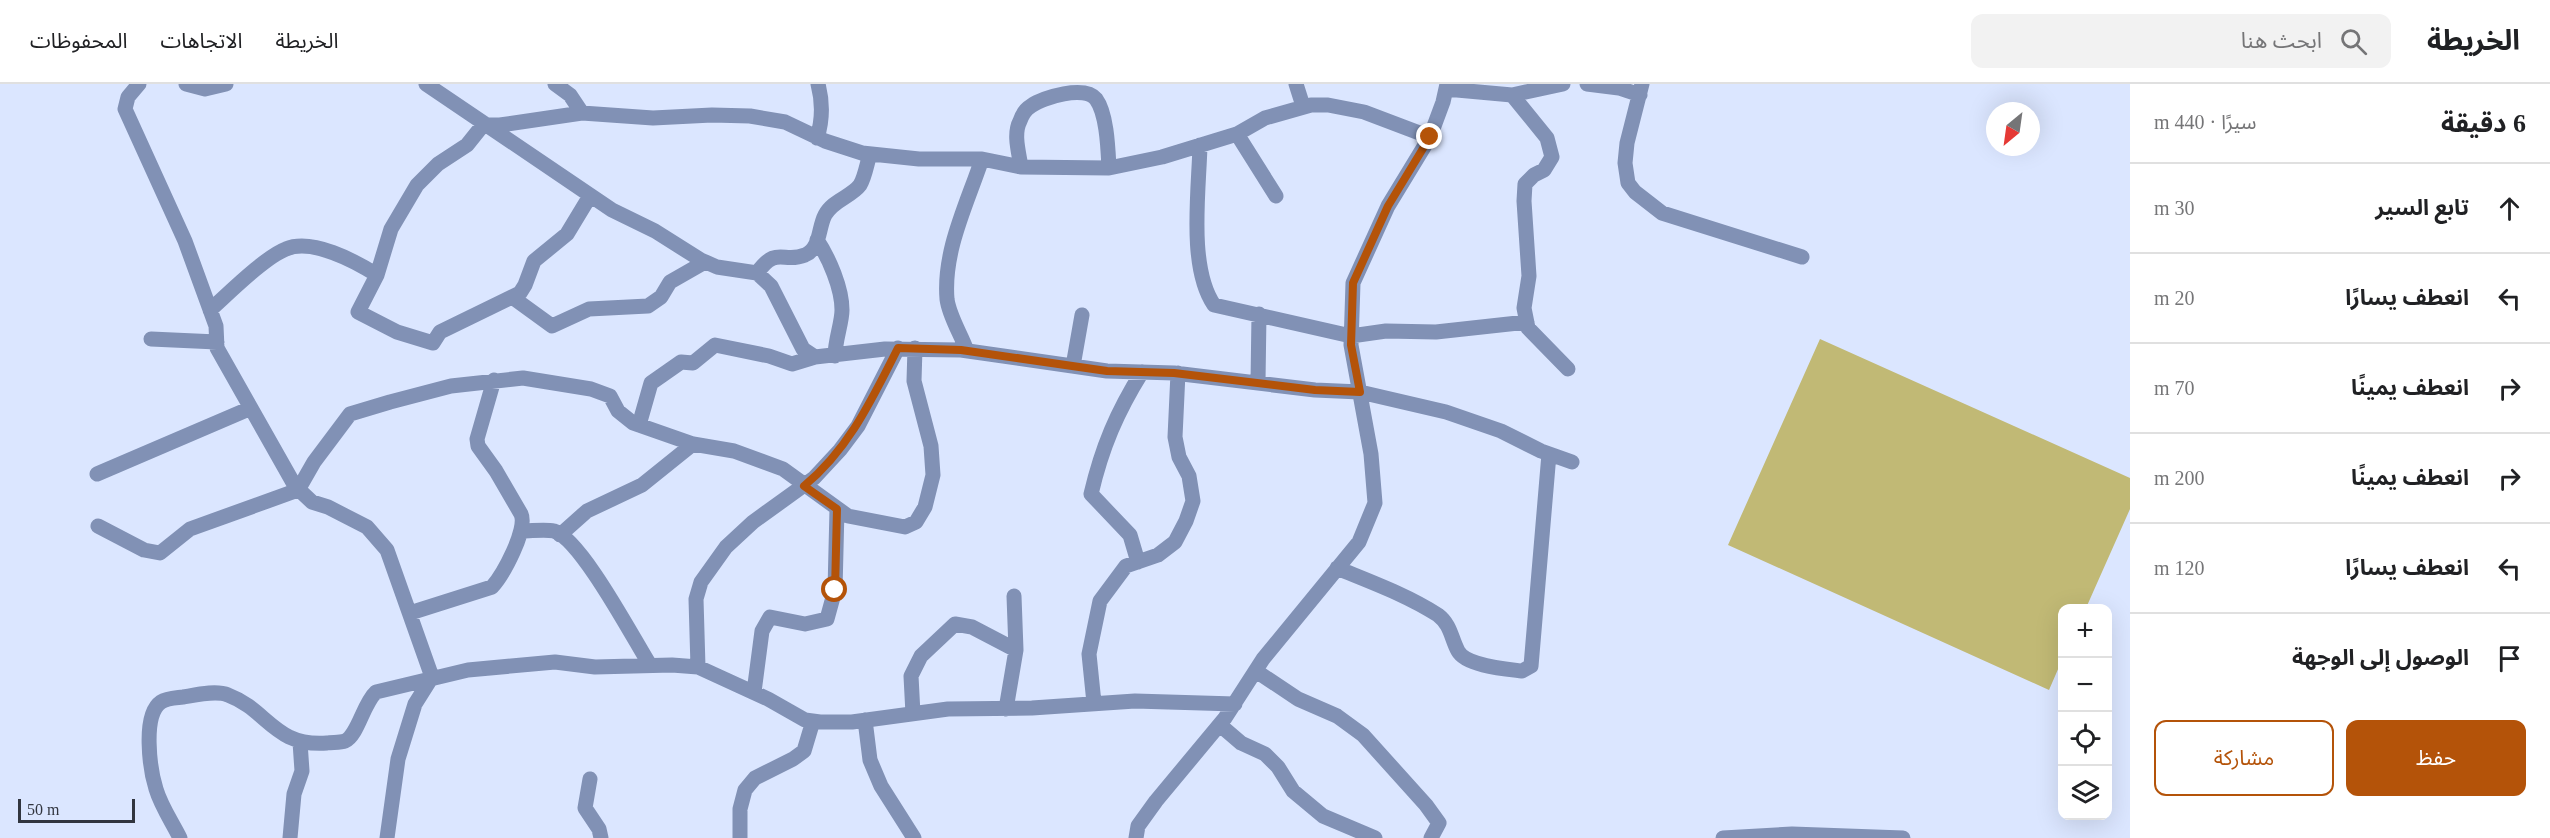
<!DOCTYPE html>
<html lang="ar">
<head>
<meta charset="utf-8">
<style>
  :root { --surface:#fff; --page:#f2f2f2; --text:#202124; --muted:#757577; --line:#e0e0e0; --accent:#b45309 }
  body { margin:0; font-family:"Times New Roman","Noto Sans Arabic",serif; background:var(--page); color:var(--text); direction:rtl }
  .controls { position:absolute; right:18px; bottom:18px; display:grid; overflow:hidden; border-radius:12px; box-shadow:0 6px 24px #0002 }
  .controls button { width:54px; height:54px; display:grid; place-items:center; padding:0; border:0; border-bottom:2px solid var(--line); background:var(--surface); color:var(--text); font:30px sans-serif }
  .compass { position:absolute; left:1986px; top:18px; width:54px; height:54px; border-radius:50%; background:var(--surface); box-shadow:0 6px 24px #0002; rotate:209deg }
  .scale { position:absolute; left:18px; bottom:15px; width:117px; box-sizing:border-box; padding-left:6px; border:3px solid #31353f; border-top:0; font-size:16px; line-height:21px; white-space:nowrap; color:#31353f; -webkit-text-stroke:4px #dbe6ff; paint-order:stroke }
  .stop { position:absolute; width:18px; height:18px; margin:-14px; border:4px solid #b45309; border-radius:50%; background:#fff }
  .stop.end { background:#b45309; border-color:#fff; box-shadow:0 2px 6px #0008 }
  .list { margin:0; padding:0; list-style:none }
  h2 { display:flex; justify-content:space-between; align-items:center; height:78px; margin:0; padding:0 24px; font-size:26px }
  h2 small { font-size:20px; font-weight:400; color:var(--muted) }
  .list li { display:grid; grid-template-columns:39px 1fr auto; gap:18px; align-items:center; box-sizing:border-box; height:90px; padding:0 24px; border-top:2px solid var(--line) }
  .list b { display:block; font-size:22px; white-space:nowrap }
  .list em { font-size:20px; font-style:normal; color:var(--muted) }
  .actions { display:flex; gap:12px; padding:18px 24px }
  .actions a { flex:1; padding:14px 0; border:2px solid var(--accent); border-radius:12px; text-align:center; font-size:21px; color:var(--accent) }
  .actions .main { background:var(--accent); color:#fff }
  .icon { flex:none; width:33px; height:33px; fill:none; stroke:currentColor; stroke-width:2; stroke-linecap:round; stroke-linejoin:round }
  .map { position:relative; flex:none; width:2130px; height:754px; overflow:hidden; direction:ltr }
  header { display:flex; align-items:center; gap:36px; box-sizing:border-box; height:84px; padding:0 30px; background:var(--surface); border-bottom:2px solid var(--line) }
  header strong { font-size:28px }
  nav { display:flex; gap:33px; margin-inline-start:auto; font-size:21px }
  .search { width:420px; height:54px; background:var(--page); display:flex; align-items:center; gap:15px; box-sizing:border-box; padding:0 21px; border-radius:12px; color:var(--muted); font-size:22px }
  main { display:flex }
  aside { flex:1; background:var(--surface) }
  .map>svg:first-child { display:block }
  .green { fill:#c1b975 }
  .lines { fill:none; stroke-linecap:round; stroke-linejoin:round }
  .minor { stroke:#8191b5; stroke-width:15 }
  .route { stroke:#b45309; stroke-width:8 }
</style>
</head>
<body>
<header>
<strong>الخريطة</strong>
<div class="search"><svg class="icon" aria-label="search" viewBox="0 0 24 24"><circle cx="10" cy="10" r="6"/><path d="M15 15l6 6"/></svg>ابحث هنا</div>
<nav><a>الخريطة</a><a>الاتجاهات</a><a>المحفوظات</a></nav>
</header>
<main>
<aside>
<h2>6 دقيقة<small>سيرًا · 440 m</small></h2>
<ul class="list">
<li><svg class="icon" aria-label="ahead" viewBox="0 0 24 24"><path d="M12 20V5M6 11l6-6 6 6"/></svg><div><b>تابع السير</b></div><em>30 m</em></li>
<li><svg class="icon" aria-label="left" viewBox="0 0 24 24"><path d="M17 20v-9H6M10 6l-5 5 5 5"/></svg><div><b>انعطف يسارًا</b></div><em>20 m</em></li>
<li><svg class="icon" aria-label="right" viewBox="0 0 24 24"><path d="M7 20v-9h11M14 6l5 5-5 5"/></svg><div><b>انعطف يمينًا</b></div><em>70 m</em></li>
<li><svg class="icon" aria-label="right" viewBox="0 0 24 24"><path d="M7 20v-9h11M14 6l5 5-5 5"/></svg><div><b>انعطف يمينًا</b></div><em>200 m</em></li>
<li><svg class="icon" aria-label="left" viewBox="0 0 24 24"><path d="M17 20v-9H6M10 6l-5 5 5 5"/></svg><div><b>انعطف يسارًا</b></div><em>120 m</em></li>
<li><svg class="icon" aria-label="arrive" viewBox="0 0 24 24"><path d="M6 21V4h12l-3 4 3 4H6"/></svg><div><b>الوصول إلى الوجهة</b></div></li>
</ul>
<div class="actions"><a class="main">حفظ</a><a>مشاركة</a></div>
</aside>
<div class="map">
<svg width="2130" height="754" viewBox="0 0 2130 754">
  <rect width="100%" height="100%" fill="#dbe6ff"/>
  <path class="green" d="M 1820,255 L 2130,394 L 2130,425 L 2086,524 L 2062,524 L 2062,576 L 2049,606 L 1728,461 Z"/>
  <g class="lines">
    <path class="minor" d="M 139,0 L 128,13 L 125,25 L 185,157 L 216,242 L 217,264 L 295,402 L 312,418 L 328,423 L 367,443 L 387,466 L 432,593 L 415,620 L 398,675 L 387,754
      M 186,0 L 205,5 L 226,0
      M 426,0 L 612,126 L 655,147 L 701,176 L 717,183 L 757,189 L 771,202 L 803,265 L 815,273 L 885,265 L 961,266 L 1107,287 L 1174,289 L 1315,306 L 1360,308 L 1446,328 L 1501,347 L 1541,367 L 1572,378
      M 555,0 L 570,11 L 582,29
      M 1296,0 L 1303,22
      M 1587,0 L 1619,4 L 1640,11
      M 1642,0 L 1627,59 L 1625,79 L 1628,99 L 1635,108 L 1662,129 L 1802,173
      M 1446,5 L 1512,11 L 1563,0
      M 1512,11 L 1547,54 L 1552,73 L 1544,86 L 1534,91 L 1525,100 L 1524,117 L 1529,192 L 1524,224 L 1528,244 L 1568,285
      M 1237,50 L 1276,112
      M 817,54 C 823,35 823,19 818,0
      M 1200,61 C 1199,106 1188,183 1214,221 L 1351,252 L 1386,247 L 1436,248 L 1527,238
      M 1021,83 C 1019,69 1013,50 1020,37 C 1022,31 1026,25 1031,22 C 1043,13 1085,1 1096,15 C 1107,30 1108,65 1109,84
      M 590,112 L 567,150 L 534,177 L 525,201 L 520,209 L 440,248 L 433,259 L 397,248 L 358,228 L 377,191 L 391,145 L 417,101 L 438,80 L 467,61 L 483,41 L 500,41 L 582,29 L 653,34 L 712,31 L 750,32 L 785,38 L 825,57 L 862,69 L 919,75 L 982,75 L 1021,83 L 1109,84 L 1162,73 L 1237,50 L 1265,34 L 1311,21 L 1328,21 L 1364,28 L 1430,53
      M 817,156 C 829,174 842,204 842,226 C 842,239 835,256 835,272
      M 757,189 C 777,161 783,180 805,171 C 821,164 818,144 825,131 C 833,116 851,113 860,101 C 865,93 867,79 870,70
      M 512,213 L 552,242 L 589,225 L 648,222 L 661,213 L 670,198 L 705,178
      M 210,226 C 228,210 265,173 286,165 C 312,154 355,177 377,191
      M 151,255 L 217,258
      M 967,267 C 961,250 949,232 947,215 C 943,167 967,120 982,75
      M 1073,282 L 1082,231
      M 1258,298 L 1259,230
      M 639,341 L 651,299 L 681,278 L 693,279 L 715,261 L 769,272 L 792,280 L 815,273
      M 97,390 L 251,324
      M 98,442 L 144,466 L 160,469 L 190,445 L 298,406 L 314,378 L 350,330 L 390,318 L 451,302 L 523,294 L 591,305 L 610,312 L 618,327 L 633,339 L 693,360 L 734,367 L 783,385 L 848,432 L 905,443 L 916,438 L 925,423 L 933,391 L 931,362 L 914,297 L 915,264
      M 522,447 C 532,447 545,445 554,447 C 581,455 633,554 650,581
      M 560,451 L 587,427 L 642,401 L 693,360
      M 1138,478 L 1130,451 L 1091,410 C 1102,363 1117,328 1142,288
      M 1337,484 C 1371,498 1407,511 1438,531 C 1451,541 1451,554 1458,567 C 1466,582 1506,585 1522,587 L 1531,582 L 1549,370
      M 410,529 L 492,503 C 503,491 528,445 521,430 L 496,387 L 478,362 L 477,355 L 494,296
      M 698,583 L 696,515 L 701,498 L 726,463 L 753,438 L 814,394 L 840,366 L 858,342 L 898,264
      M 1256,587 L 1298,615 L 1337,632 L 1363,651 L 1426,721 L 1439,739 L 1431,754
      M 754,608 L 762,547 L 770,533 L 805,540 L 827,535 L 835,506 L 837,425
      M 1094,619 L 1089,570 L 1100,517 L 1126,482 L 1158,471 L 1175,458 L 1186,437 L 1193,417 L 1189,392 L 1179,373 L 1175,353 L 1178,289
      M 1006,625 L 1016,566 L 1014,512
      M 913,630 L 911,592 L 921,572 L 955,540 L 972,543 L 1016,566
      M 865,636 L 870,676 L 881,702 L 914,754
      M 1220,641 L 1241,659 L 1265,670 L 1278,683 L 1293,707 L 1323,732 L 1375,754
      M 590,695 L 585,724 L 599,745 L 601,754
      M 180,754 C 172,738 161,722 156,705 C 150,686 142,631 161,618 C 167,614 175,614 183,613 C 195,611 216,606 228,611 C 268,626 274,663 327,659 C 332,658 340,659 345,657 C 358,651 363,620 376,608 L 468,586 L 555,578 L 595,583 L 672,581 L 698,583 L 768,615 L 805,636 L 820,638 L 852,638 L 948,625 L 1032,624 L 1135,617 L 1235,620
      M 290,754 L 294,710 L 302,687 L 300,658
      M 740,754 L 740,725 L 745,706 L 755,694 L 793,675 L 804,667 L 813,637
      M 1136,754 L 1138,742 L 1156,717 L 1225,634 L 1263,575 L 1359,458 L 1375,419 L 1371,370 L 1351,261 L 1353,199 L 1388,122 L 1430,53 L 1443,18 L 1447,0
      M 1723,754 L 1792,750 L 1903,754"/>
  </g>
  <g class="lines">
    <path class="route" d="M 835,506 L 837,425 L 804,402 C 849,365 872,315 898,264 L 961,266 L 1107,287 L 1174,289 L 1315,306 L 1360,308 L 1351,261 L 1353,199 L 1388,122 L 1430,53"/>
  </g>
</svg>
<div class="controls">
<button>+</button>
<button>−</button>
<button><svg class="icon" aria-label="locate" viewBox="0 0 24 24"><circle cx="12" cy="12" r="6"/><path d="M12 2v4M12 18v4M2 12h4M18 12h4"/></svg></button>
<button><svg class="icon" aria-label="layers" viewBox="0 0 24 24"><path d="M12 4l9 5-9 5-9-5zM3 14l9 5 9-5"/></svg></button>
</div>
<svg class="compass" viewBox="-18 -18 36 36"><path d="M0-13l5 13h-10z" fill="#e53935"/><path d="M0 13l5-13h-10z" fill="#757577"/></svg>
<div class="scale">50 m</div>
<div class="stop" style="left:835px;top:506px"></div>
<div class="stop end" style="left:1430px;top:53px"></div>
</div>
</main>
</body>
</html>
